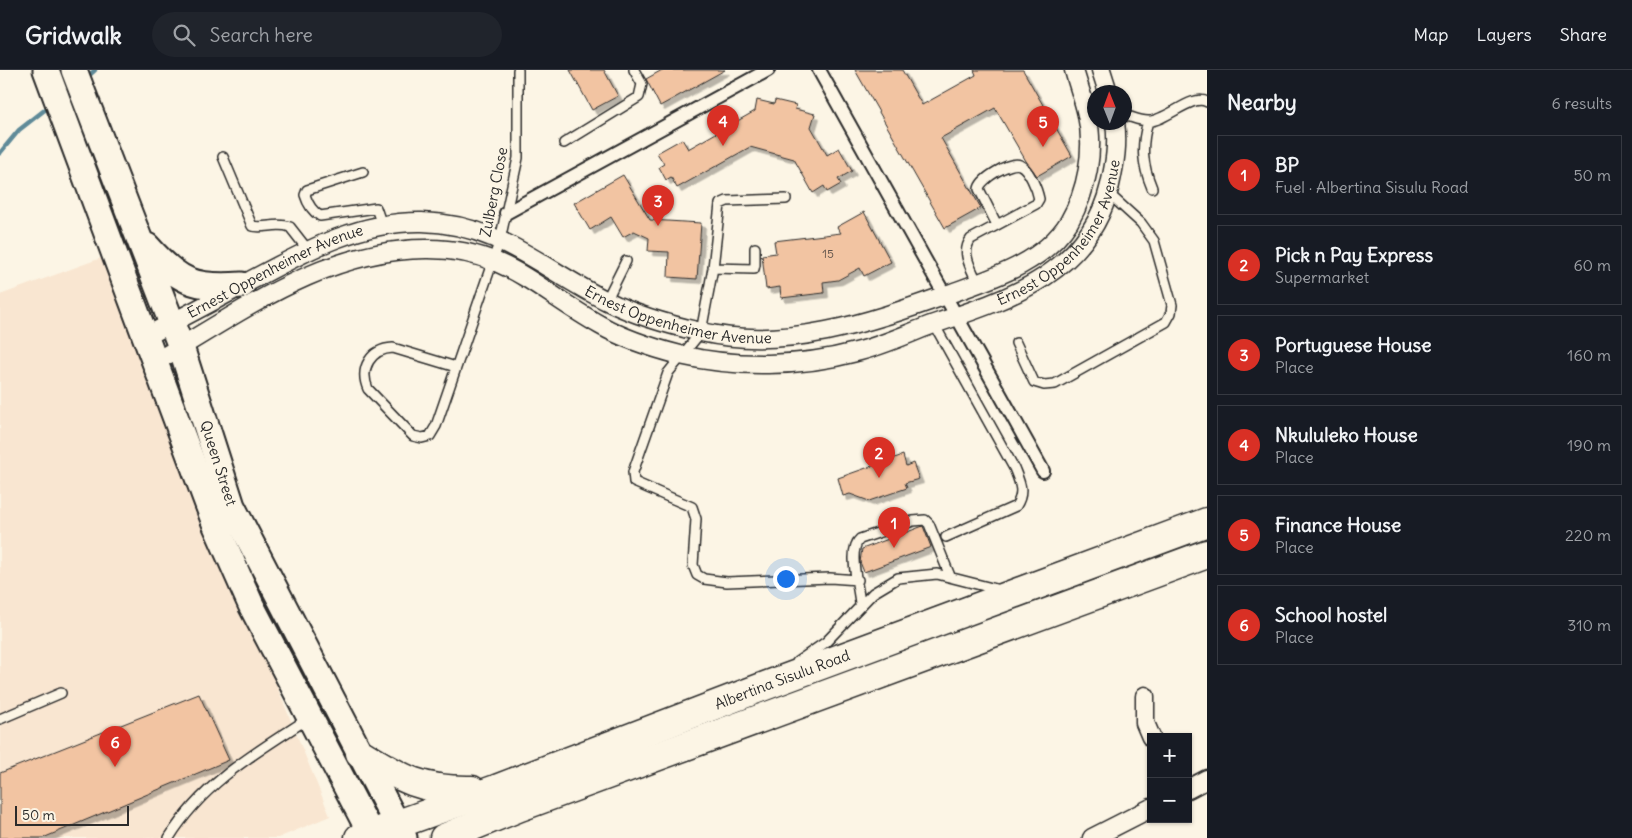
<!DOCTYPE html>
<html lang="en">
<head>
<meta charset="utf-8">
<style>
  :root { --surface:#171b24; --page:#20242c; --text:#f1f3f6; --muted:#9ea1a6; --line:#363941; --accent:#d93025 }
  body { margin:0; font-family:Delius,sans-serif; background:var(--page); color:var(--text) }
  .controls { position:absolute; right:15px; bottom:15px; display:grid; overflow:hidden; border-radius:0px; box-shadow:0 1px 4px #0004 }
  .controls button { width:45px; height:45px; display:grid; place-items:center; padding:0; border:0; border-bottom:1px solid var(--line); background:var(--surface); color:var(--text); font:25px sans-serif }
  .compass { position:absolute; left:1087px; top:15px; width:45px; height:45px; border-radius:50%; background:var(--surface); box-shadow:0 1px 4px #0004; rotate:359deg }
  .scale { position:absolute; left:15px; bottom:12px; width:114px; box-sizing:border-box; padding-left:5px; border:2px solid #2b2b2b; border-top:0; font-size:14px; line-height:18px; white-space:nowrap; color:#2b2b2b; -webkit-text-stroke:4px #fcf5e5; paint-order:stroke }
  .you { position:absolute; left:785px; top:508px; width:18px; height:18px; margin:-12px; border:4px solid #fff; border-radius:50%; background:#1a73e8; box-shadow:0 0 0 8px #1a73e833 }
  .badge { display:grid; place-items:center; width:32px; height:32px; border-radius:50%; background:var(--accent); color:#fff; font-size:16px; font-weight:700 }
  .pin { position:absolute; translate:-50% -41px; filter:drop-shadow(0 1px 2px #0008) }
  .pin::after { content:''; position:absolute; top:26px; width:18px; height:15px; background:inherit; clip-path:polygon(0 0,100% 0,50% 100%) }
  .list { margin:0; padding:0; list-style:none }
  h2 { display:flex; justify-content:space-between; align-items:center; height:65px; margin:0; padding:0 20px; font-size:21px }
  h2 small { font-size:16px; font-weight:400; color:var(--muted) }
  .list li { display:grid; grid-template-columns:32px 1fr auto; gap:15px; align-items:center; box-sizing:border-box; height:80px; margin:0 10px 10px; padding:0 10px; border:1px solid var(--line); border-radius:0px }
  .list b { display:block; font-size:19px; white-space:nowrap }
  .list p { margin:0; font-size:16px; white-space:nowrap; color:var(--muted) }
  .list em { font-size:16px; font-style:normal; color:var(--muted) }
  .icon { flex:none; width:28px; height:28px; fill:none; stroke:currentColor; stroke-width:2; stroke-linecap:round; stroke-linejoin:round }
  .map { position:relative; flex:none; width:1207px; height:768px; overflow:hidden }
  header { display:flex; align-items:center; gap:30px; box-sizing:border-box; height:70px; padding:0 25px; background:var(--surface); border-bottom:1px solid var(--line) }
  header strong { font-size:24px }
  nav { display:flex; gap:28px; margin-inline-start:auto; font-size:18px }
  .search { width:350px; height:45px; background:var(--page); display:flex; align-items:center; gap:12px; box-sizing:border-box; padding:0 18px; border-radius:28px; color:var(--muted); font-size:19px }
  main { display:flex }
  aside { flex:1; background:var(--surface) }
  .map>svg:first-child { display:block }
  .built { fill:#f9e6d1 }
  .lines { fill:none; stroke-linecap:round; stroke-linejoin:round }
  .stream { stroke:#5e8a98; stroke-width:4.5 }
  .building { fill:#f2c4a2; stroke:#2b2b2b; filter:url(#shadow) }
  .service-casing { stroke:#2b2b2b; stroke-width:12 }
  .pedestrian-casing { stroke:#2b2b2b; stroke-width:16 }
  .minor-casing { stroke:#2b2b2b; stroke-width:21 }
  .secondary-casing { stroke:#2b2b2b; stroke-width:29 }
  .primary-casing { stroke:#2b2b2b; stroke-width:31 }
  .service { stroke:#fcf5e5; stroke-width:9 }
  .pedestrian { stroke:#fcf5e5; stroke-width:12 }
  .minor { stroke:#fcf5e5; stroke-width:18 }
  .secondary { stroke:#fcf5e5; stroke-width:25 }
  .primary { stroke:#fcf5e5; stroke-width:28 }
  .labels { text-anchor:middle; stroke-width:5; stroke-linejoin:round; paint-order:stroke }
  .number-label { font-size:12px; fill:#5d5149 }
  .street-label { font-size:15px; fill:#2b2b2b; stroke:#fcf5e5 }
</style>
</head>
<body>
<header>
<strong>Gridwalk</strong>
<div class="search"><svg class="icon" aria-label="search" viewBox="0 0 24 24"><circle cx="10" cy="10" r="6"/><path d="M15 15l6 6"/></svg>Search here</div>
<nav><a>Map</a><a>Layers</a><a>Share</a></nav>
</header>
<main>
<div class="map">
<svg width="1207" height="768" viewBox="0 0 1207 768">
  <defs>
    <filter id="shadow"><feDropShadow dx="4.5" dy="4.5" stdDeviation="0" flood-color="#0004"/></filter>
  </defs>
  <rect width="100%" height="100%" fill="#fcf5e5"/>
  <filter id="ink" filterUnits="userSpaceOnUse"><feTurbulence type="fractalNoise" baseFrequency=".02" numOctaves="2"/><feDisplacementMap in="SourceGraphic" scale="10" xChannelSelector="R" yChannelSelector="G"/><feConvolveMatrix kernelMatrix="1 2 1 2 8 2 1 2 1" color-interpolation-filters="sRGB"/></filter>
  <g filter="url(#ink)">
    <path class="built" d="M 101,188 L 330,746 L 278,768 L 0,768 L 0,225 Z"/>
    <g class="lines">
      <path class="stream" d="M 85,9 L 95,0
        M 0,83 L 19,60 L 51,35"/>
    </g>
    <path class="building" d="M 570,0 L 604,0 L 618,26 L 592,40 Z
      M 662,0 L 725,0 L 660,36 L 646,9 Z
      M 855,0 L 902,0 L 922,35 L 976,5 L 974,0 L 1023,0 L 1072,86 L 1037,106 L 1026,91 L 995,38 L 941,68 L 981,138 L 945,158 Z
      M 757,30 L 774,34 L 775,30 L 796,35 L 795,39 L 815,44 L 811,57 L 827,85 L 839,78 L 852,101 L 838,109 L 841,114 L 827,122 L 824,116 L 813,123 L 794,89 L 750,77 L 677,118 L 671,107 L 666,110 L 659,97 L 664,94 L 657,83 L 682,69 L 688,79 L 755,41 Z
      M 623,105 L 650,150 L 701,153 L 697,209 L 668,207 L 669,182 L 648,181 L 649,168 L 634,161 L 623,167 L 611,147 L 590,160 L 574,133 Z
      M 864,142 L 891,192 L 864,206 L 860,198 L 838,210 L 823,212 L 824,223 L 781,228 L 780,217 L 766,219 L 762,185 L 776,183 L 774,171 L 841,163 L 837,157 Z
      M 903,385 L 906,396 L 913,393 L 919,409 L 905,413 L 907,418 L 869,431 L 850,424 L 843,426 L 838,408 Z
      M 923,456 L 931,477 L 864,502 L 860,492 L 862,479 Z
      M 199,624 L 229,690 L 43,768 L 0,768 L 0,703 Z"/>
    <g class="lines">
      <defs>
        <path id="service" d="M 1124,45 C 1132,47 1140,51 1148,51 C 1165,52 1193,23 1207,32
          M 1148,51 C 1141,76 1142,94 1152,118
          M 564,73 L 639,27 L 642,14 L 634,0
          M 223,87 L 252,156 C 265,159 277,152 290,157 L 308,180
          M 363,102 L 307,120 L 305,125 C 308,135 312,141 320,146 L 376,138 L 382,155
          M 786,129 L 727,131 L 720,134 L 713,198 L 701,262 L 668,303 L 633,402 L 634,412 L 692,437 L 696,449 L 693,495 L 697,505 L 704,509 L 727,512 L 830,508 L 858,510
          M 713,198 L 754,199 L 755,195 L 755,178
          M 978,214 C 972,199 960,183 971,169 L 1036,134 L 1039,129 C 1037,119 1029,99 1020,95 C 1010,91 980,109 979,119 L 997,155
          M 606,231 L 626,191
          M 934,254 L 1014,398 C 1020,413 1025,422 1016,436 L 946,467
          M 1016,273 L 1034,312 L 1044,315 L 1055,314 L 1166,252 L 1171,243 L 1172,235 L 1154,171 L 1141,153 L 1108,123
          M 456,297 L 393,278 C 371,279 359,298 368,319 L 413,366 L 422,368 L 430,366 L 436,356 L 500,170 L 518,88 L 518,0
          M 860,534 C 859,517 847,480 860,469 L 913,451 L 925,450 L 929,454 L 950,506
          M 797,592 L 826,572 L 873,523 L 898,508 L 937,504 L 1000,520
          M 0,649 L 61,623
          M 169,768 C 204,712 255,683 309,648"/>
        <path id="pedestrian" d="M 819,0 L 1043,401
          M 506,143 L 768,0"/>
        <g id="minor">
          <path d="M 1101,0 L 1108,22"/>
          <path id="s1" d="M 145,267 C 179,249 214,231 248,212 C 304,182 357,151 422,152 C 500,154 542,199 607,231 C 637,246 670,255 701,262 C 785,281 868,253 946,225 C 990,209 1043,194 1069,152 C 1087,121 1095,80 1087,45 C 1084,30 1078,15 1074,0"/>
          <path id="s2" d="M 155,292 C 240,243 324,179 426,179 C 505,178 537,220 600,255 C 624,269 653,278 680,285 C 736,298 801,297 856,282 C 882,276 907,264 931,255 C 1008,229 1089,204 1110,115 C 1115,93 1118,74 1115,52"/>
          <path d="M 1145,626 L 1145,653 L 1151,667"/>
          <path d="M 1188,719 L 1207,709"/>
          <path d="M 1092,768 L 1151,738"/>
        </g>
        <g id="secondary">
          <path d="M 46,0 L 216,456 L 251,535 L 373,768"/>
          <path id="s3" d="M 74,0 L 181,277 L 232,436 L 404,768"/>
          <path d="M 147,176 C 179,212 194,219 242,215"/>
        </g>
        <g id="primary">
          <path d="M 360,683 C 402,709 422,721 472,720"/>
          <path id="s4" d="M 359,768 L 496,719 L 765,616 L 1207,452"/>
          <path d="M 444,768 L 520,737 L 1207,484"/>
        </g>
      </defs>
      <use href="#service" class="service-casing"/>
      <use href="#pedestrian" class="pedestrian-casing"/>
      <use href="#minor" class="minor-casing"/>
      <use href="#secondary" class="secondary-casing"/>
      <use href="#primary" class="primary-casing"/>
      <use href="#service" class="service"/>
      <use href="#pedestrian" class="pedestrian"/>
      <use href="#minor" class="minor"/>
      <use href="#secondary" class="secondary"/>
      <use href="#primary" class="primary"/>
    </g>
  </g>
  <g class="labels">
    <g class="number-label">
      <text x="828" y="188">15</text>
    </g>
    <g class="street-label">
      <text transform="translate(494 122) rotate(-79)" y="5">Zulberg Close</text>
      <text dy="5" stroke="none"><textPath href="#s2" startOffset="1002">Ernest Oppenheimer Avenue</textPath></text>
      <text dy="5" stroke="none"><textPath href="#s1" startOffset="146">Ernest Oppenheimer Avenue</textPath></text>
      <text dy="5" stroke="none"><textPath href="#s1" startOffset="580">Ernest Oppenheimer Avenue</textPath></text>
      <text dy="5" stroke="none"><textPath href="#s3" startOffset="419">Queen Street</textPath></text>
      <text dy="5" stroke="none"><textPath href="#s4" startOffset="452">Albertina Sisulu Road</textPath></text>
    </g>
  </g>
</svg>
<div class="controls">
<button>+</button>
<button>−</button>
</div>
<svg class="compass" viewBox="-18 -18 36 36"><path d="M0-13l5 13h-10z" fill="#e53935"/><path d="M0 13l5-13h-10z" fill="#9ea1a6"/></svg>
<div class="scale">50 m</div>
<div class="you"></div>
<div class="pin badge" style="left:894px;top:478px">1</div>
<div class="pin badge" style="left:879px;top:408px">2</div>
<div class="pin badge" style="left:658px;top:156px">3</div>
<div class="pin badge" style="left:723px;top:76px">4</div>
<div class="pin badge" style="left:1043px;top:77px">5</div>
<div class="pin badge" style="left:115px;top:697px">6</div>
</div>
<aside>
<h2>Nearby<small>6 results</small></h2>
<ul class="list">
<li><span class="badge">1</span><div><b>BP</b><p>Fuel · Albertina Sisulu Road</p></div><em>50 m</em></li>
<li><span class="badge">2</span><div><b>Pick n Pay Express</b><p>Supermarket</p></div><em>60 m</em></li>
<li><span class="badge">3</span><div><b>Portuguese House</b><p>Place</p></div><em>160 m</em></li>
<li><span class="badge">4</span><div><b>Nkululeko House</b><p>Place</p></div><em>190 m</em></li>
<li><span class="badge">5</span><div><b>Finance House</b><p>Place</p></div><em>220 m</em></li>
<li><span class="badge">6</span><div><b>School hostel</b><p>Place</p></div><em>310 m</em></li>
</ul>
</aside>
</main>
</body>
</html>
